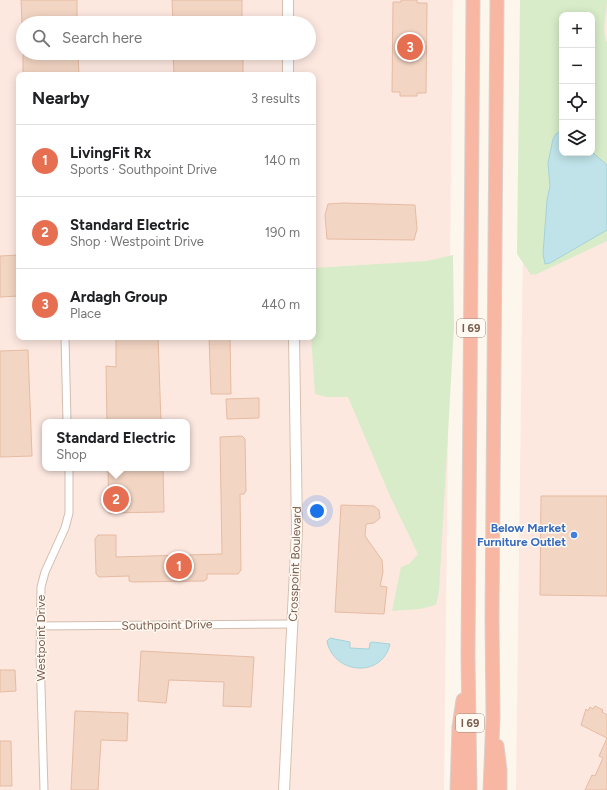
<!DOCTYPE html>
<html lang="en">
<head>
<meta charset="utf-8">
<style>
  :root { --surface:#fff; --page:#f2f2f2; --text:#202124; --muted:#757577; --line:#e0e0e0; --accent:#e76f51 }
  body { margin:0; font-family:Figtree,sans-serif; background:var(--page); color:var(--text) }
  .controls { position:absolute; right:12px; top:12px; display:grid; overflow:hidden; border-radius:8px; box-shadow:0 2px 10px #0003 }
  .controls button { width:36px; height:36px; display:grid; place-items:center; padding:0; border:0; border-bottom:1px solid var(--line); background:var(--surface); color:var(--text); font:20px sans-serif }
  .you { position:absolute; left:317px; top:511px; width:14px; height:14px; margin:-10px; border:3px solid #fff; border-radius:50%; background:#1a73e8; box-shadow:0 0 0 6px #1a73e833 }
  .badge { display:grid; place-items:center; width:26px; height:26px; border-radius:50%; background:var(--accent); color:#fff; font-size:13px; font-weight:700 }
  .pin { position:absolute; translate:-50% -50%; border:2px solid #fff; box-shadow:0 1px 4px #0006 }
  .popup { position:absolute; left:42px; top:419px; width:148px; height:52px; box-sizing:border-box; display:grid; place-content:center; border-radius:8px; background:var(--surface); filter:drop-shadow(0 1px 3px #0005); font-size:13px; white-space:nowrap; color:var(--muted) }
  .popup b { font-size:15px; color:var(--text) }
  .popup::after { content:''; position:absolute; left:50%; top:100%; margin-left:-8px; border:8px solid transparent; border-top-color:var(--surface) }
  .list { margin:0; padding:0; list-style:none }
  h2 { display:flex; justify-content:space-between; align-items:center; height:52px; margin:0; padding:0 16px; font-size:17px }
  h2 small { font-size:13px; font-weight:400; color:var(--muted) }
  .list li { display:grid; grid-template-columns:26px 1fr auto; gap:12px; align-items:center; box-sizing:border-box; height:72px; padding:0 16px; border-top:1px solid var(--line) }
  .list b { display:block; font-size:15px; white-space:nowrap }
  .list p { margin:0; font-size:13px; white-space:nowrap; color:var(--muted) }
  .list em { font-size:13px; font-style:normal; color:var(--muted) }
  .icon { flex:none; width:22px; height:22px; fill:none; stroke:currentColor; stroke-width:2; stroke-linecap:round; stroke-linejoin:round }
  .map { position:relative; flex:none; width:607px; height:790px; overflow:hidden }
  .search { position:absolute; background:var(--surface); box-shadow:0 2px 10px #0003; left:16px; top:16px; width:300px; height:44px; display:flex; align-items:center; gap:10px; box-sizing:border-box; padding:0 14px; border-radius:22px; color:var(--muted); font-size:15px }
  .panel { position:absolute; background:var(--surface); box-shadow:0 2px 10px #0003; left:16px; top:72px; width:300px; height:268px; border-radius:8px }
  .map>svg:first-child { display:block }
  .commercial { fill:#fde8e0; fill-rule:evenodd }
  .green { fill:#d8ecc9; fill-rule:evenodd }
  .water { fill:#bfe3e8; stroke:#a5d3da }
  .building { fill:#f3d5c3; stroke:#e6bba3 }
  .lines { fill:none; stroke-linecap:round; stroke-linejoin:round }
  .street-casing { stroke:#d1beb0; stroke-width:9 }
  .secondary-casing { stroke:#d6c0b0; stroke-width:12 }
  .highway-casing { stroke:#dad1cd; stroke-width:15 }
  .street { stroke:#fff; stroke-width:7 }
  .secondary { stroke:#fff; stroke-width:10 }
  .highway { stroke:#f7b7a3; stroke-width:13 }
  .shop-dot { fill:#3f7fe0; stroke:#fffaf3; stroke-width:1.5 }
  .labels { text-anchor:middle; stroke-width:3; stroke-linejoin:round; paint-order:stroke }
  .shield { fill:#fffaf3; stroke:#a28b7f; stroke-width:1 }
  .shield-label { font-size:11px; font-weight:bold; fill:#7a5c4d }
  .shop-label { font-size:12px; font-weight:bold; fill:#366cbe; stroke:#fffaf3; text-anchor:end }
  .street-label { font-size:12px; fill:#7a5c4d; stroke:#fffaf3 }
</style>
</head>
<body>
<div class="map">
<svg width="607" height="790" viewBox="0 0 607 790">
  <rect width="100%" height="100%" fill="#fdf6ec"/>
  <path class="commercial" d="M 0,0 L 453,0 L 444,790 L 0,790 ZM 23,23 L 309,23 L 309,53 L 23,53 ZM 19,75 L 313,75 L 313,337 L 19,337 ZM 45,422 L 187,422 L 187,468 L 45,468 Z
    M 526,0 L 607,0 L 607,790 L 516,790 ZM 562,15 L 592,15 L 592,153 L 562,153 Z"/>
  <path class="green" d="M 520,0 L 607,0 C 607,14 601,29 607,43 L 607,241 L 537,274 L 531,275 L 517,254 ZM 562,15 L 592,15 L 592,153 L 562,153 Z
    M 453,255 L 454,327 L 439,592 L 436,605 L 420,609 L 392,611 L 401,567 L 409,564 L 418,554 L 390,496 L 348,397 L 326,397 L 315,394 L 311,337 L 313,337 L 313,268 L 427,261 Z"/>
  <path class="water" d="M 562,130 L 562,153 L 592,153 L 592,152 L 607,165 L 607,230 L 550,263 L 545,264 L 543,254 L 547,200 L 550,186 L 548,163 L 553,139 L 556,134 Z
    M 330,638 L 350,642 L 350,648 L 369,649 L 370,643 L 372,642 L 390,644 C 382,679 333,674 327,641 Z"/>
  <path class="building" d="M 21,0 L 77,0 L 77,23 L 22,23 Z
    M 172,0 L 242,0 L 242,23 L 173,23 Z
    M 401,0 L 417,0 L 417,3 L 427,3 L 426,93 L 417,93 L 417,96 L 400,96 L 400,92 L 392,92 L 393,2 L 401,2 Z
    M 23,53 L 78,53 L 79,75 L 23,75 Z
    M 173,53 L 243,53 L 243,75 L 174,75 Z
    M 344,203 L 415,205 L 417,229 L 414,240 L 327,239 L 325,215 L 328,204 Z
    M 19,255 L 19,296 L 0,297 L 0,256 Z
    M 116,337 L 158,337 L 161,422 L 107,422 L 106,366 L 116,367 Z
    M 209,337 L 230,337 L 231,394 L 211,394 Z
    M 28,350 L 32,456 L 0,457 L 0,351 Z
    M 259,398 L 259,418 L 227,419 L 226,399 Z
    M 242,436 L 245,439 L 246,491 L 244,494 L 240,494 L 241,570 L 238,574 L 207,574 L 207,579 L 204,581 L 133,582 L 129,581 L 129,576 L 99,577 L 96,574 L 95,539 L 98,535 L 116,535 L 116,557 L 222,554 L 220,437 Z
    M 108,468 L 163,468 L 164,512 L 109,513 Z
    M 541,496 L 607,496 L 607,596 L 540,595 Z
    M 341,505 L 374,506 L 379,510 L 380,518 L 374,523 L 366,524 L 365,536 L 382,560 L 383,572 L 380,586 L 387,587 L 384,614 L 335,612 Z
    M 141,651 L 254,657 L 251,707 L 223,706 L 224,682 L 169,680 L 166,703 L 138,701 Z
    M 0,670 L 15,670 L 16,691 L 0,692 Z
    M 595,706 L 603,710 L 602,712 L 607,715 L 607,738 L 581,725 L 586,709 L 588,711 L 590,707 L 593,709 Z
    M 75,711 L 128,713 L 127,741 L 101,740 L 98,790 L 71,790 Z
    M 607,738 L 607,790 L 585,790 L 592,775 L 595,776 L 603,758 L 599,756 Z
    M 0,741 L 11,741 L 12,786 L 0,786 Z"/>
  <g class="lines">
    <defs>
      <path id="street" d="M 65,337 L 67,422
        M 41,626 L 293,624
        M 44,790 L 40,653 L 41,587 L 45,572 L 65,528 L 69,513 L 69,468"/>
      <path id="secondary" d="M 288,23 L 288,0
        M 288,53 L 288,75
        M 284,790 L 297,530 L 294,337"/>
      <path id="highway" d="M 497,746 L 500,770 L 500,790
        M 457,790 L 459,727 L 463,700
        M 470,790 L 468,656 L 473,0
        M 490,790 L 493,717 L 492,618 L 497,0"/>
    </defs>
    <use href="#street" class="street-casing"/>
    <use href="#secondary" class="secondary-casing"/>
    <use href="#highway" class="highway-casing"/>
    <use href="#street" class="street"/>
    <use href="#secondary" class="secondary"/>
    <use href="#highway" class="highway"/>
  </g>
  <circle class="shop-dot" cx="574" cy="535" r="4"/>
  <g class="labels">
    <g class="shield">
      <rect x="457" y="319" width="28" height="18" rx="3"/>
      <rect x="456" y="714" width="28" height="18" rx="3"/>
    </g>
    <g class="shield-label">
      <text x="471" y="332">I 69</text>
      <text x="470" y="727">I 69</text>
    </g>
    <g class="shop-label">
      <text x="566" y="532">Below Market<tspan x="566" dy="14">Furniture Outlet</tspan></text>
    </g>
    <g class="street-label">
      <text transform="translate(295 564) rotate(-88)" y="4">Crosspoint Boulevard</text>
      <text transform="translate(167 625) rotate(-1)" y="4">Southpoint Drive</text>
      <text transform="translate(41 638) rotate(-90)" y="4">Westpoint Drive</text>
    </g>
  </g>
</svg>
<div class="controls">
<button>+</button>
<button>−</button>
<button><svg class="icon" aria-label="locate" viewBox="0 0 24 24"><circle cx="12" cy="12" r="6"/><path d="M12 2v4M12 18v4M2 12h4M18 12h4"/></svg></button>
<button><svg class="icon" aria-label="layers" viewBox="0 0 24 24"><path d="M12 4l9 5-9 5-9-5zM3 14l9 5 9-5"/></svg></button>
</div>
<div class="you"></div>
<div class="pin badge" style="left:179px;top:566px">1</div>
<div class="pin badge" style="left:116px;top:499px">2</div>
<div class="popup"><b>Standard Electric</b>Shop</div>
<div class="pin badge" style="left:410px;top:47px">3</div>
<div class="search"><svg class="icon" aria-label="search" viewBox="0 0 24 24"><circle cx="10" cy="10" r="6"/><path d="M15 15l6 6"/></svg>Search here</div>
<section class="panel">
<h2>Nearby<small>3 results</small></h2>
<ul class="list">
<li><span class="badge">1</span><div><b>LivingFit Rx</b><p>Sports · Southpoint Drive</p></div><em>140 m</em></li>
<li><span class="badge">2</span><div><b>Standard Electric</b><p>Shop · Westpoint Drive</p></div><em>190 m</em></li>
<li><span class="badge">3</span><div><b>Ardagh Group</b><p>Place</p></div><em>440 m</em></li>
</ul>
</section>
</div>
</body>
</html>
